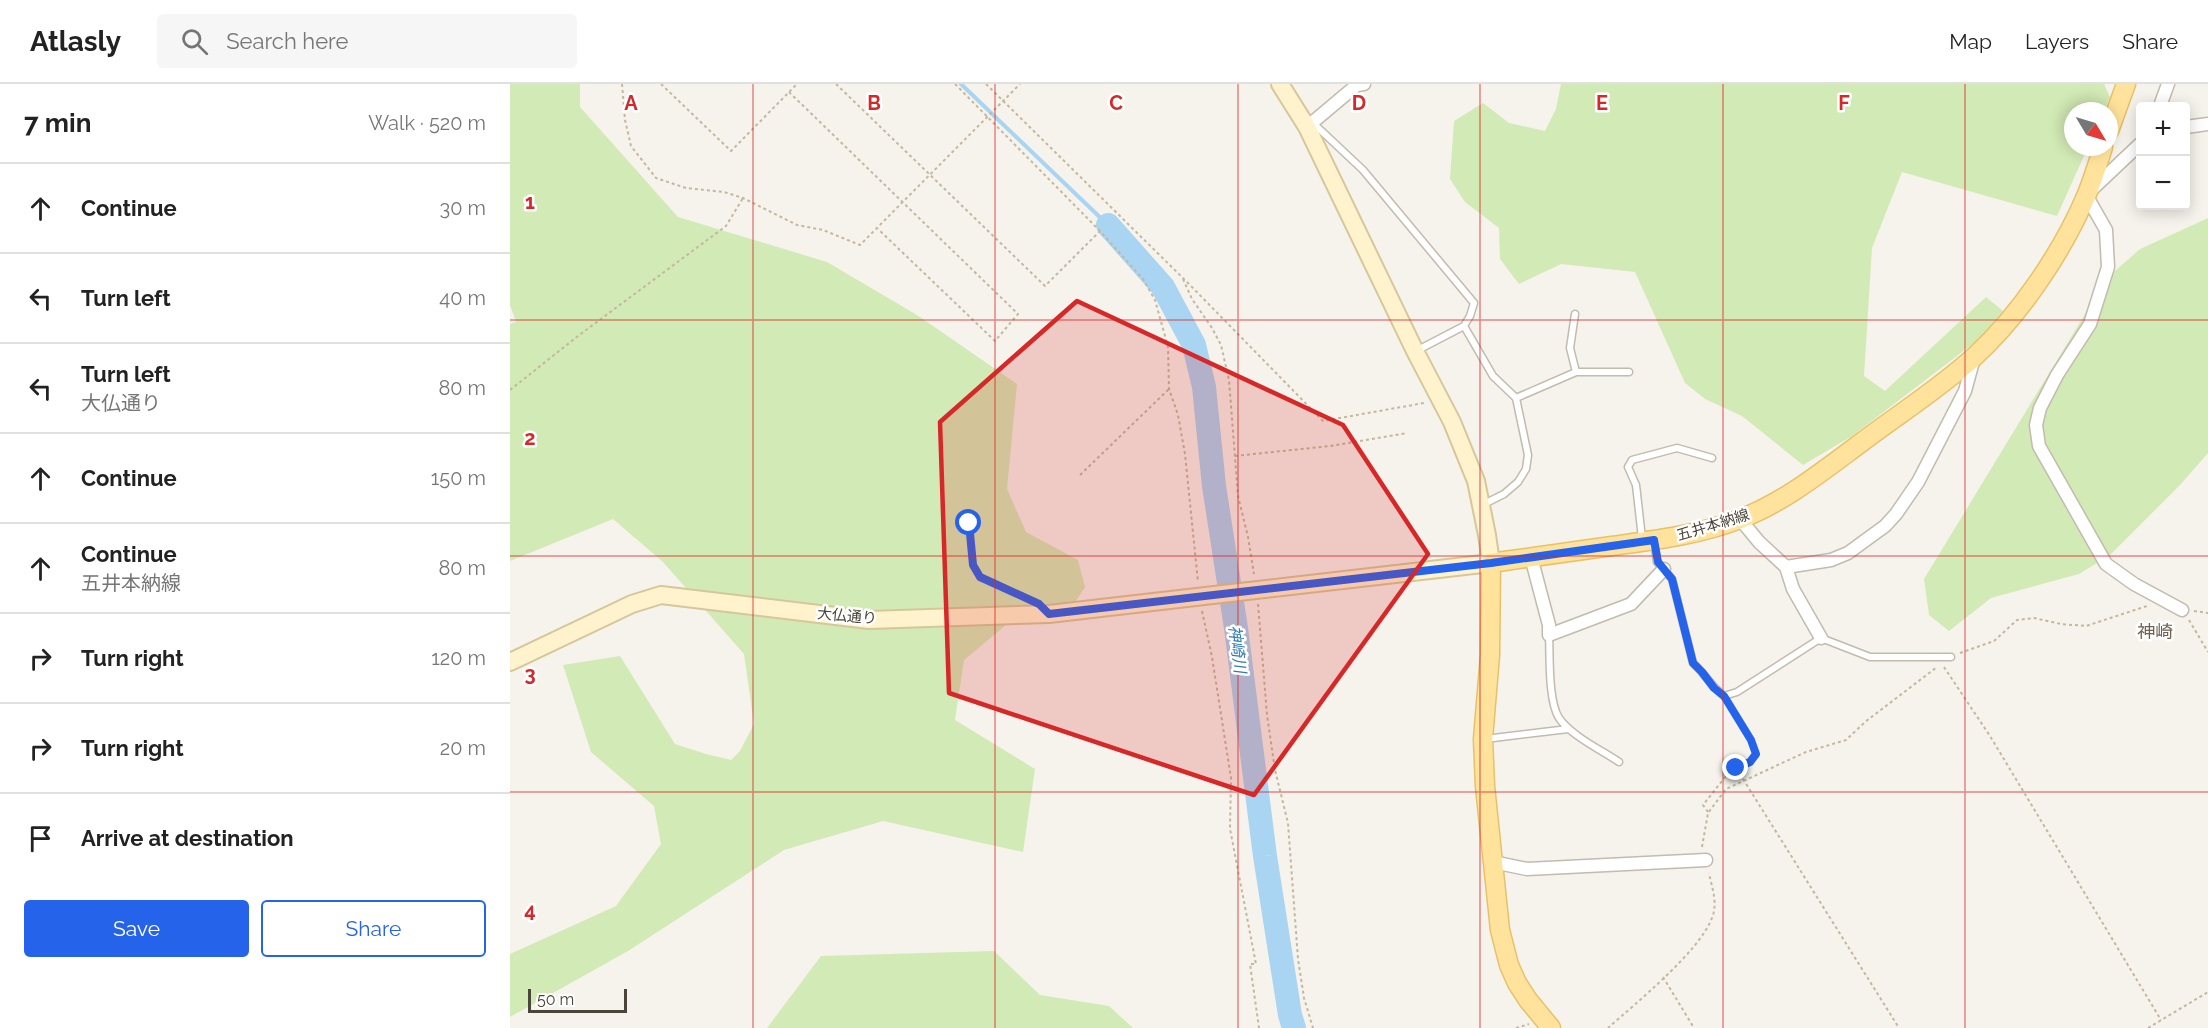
<!DOCTYPE html>
<html lang="en">
<head>
<meta charset="utf-8">
<style>
  :root { --surface:#fff; --page:#f6f6f6; --text:#222; --muted:#767676; --line:#e0e0e0; --accent:#2563eb }
  body { margin:0; font-family:Raleway,"Noto Sans JP",sans-serif; background:var(--page); color:var(--text) }
  .controls { position:absolute; right:18px; top:18px; display:grid; overflow:hidden; border-radius:6px; box-shadow:0 3px 15px #0003 }
  .controls button { width:54px; height:54px; display:grid; place-items:center; padding:0; border:0; border-bottom:2px solid var(--line); background:var(--surface); color:var(--text); font:30px sans-serif }
  .compass { position:absolute; left:1554px; top:18px; width:54px; height:54px; border-radius:50%; background:var(--surface); box-shadow:0 3px 15px #0003; rotate:128deg }
  .scale { position:absolute; left:18px; bottom:15px; width:99px; box-sizing:border-box; padding-left:6px; border:3px solid #4b4439; border-top:0; font-size:16px; line-height:21px; white-space:nowrap; color:#4b4439; -webkit-text-stroke:4px #fff; paint-order:stroke }
  .stop { position:absolute; width:18px; height:18px; margin:-14px; border:4px solid #2563eb; border-radius:50%; background:#fff }
  .stop.end { background:#2563eb; border-color:#fff; box-shadow:0 2px 6px #0008 }
  .list { margin:0; padding:0; list-style:none }
  h2 { display:flex; justify-content:space-between; align-items:center; height:78px; margin:0; padding:0 24px; font-size:26px }
  h2 small { font-size:20px; font-weight:400; color:var(--muted) }
  .list li { display:grid; grid-template-columns:39px 1fr auto; gap:18px; align-items:center; box-sizing:border-box; height:90px; padding:0 24px; border-top:2px solid var(--line) }
  .list b { display:block; font-size:22px; white-space:nowrap }
  .list p { margin:0; font-size:20px; white-space:nowrap; color:var(--muted) }
  .list em { font-size:20px; font-style:normal; color:var(--muted) }
  .actions { display:flex; gap:12px; padding:18px 24px }
  .actions a { flex:1; padding:14px 0; border:2px solid var(--accent); border-radius:6px; text-align:center; font-size:21px; color:var(--accent) }
  .actions .main { background:var(--accent); color:#fff }
  .icon { flex:none; width:33px; height:33px; fill:none; stroke:currentColor; stroke-width:2; stroke-linecap:round; stroke-linejoin:round }
  .map { position:relative; flex:none; width:1698px; height:944px; overflow:hidden }
  header { display:flex; align-items:center; gap:36px; box-sizing:border-box; height:84px; padding:0 30px; background:var(--surface); border-bottom:2px solid var(--line) }
  header strong { font-size:28px }
  nav { display:flex; gap:33px; margin-inline-start:auto; font-size:21px }
  .search { width:420px; height:54px; background:var(--page); display:flex; align-items:center; gap:15px; box-sizing:border-box; padding:0 21px; border-radius:6px; color:var(--muted); font-size:22px }
  main { display:flex }
  aside { flex:1; background:var(--surface) }
  .map>svg:first-child { display:block }
  .green { fill:#d2eab5 }
  .lines { fill:none; stroke-linecap:round; stroke-linejoin:round }
  .stream { stroke:#a9d4f2; stroke-width:4 }
  .river { stroke:#a9d4f2; stroke-width:24 }
  .lane-casing { stroke:#c2bbae; stroke-width:9 }
  .street-casing { stroke:#c2bbae; stroke-width:15 }
  .secondary-casing { stroke:#d6c79b; stroke-width:20 }
  .primary-casing { stroke:#e6c16a; stroke-width:21 }
  .path { stroke:#c4b79f; stroke-width:2; stroke-dasharray:3 3; stroke-linecap:butt }
  .lane { stroke:#fff; stroke-width:6 }
  .street { stroke:#fff; stroke-width:12 }
  .secondary { stroke:#fff3cd; stroke-width:16 }
  .primary { stroke:#ffe39c; stroke-width:18 }
  .route { stroke:#2563eb; stroke-width:8 }
  .marked { fill:#d62828; fill-opacity:0.2; stroke:#d62828; stroke-width:4.5; stroke-linejoin:round }
  .grid { fill:none; stroke:#d62828; stroke-width:1.5; stroke-opacity:0.55 }
  .labels { text-anchor:middle; stroke-width:5; stroke-linejoin:round; paint-order:stroke }
  .street-label { font-size:15px; fill:#4b4439; stroke:#fff }
  .water-label { font-size:16px; font-style:italic; fill:#2e7ab2; stroke:#fff }
  .quarter-label { font-size:18px; fill:#6e6250; stroke:#fff }
  .grid-label { font-size:20px; text-anchor:middle; font-weight:bold; fill:#d62828; stroke:#fff; stroke-width:5; stroke-linejoin:round; paint-order:stroke }
</style>
</head>
<body>
<header>
<strong>Atlasly</strong>
<div class="search"><svg class="icon" aria-label="search" viewBox="0 0 24 24"><circle cx="10" cy="10" r="6"/><path d="M15 15l6 6"/></svg>Search here</div>
<nav><a>Map</a><a>Layers</a><a>Share</a></nav>
</header>
<main>
<aside>
<h2>7 min<small>Walk · 520 m</small></h2>
<ul class="list">
<li><svg class="icon" aria-label="ahead" viewBox="0 0 24 24"><path d="M12 20V5M6 11l6-6 6 6"/></svg><div><b>Continue</b></div><em>30 m</em></li>
<li><svg class="icon" aria-label="left" viewBox="0 0 24 24"><path d="M17 20v-9H6M10 6l-5 5 5 5"/></svg><div><b>Turn left</b></div><em>40 m</em></li>
<li><svg class="icon" aria-label="left" viewBox="0 0 24 24"><path d="M17 20v-9H6M10 6l-5 5 5 5"/></svg><div><b>Turn left</b><p>大仏通り</p></div><em>80 m</em></li>
<li><svg class="icon" aria-label="ahead" viewBox="0 0 24 24"><path d="M12 20V5M6 11l6-6 6 6"/></svg><div><b>Continue</b></div><em>150 m</em></li>
<li><svg class="icon" aria-label="ahead" viewBox="0 0 24 24"><path d="M12 20V5M6 11l6-6 6 6"/></svg><div><b>Continue</b><p>五井本納線</p></div><em>80 m</em></li>
<li><svg class="icon" aria-label="right" viewBox="0 0 24 24"><path d="M7 20v-9h11M14 6l5 5-5 5"/></svg><div><b>Turn right</b></div><em>120 m</em></li>
<li><svg class="icon" aria-label="right" viewBox="0 0 24 24"><path d="M7 20v-9h11M14 6l5 5-5 5"/></svg><div><b>Turn right</b></div><em>20 m</em></li>
<li><svg class="icon" aria-label="arrive" viewBox="0 0 24 24"><path d="M6 21V4h12l-3 4 3 4H6"/></svg><div><b>Arrive at destination</b></div></li>
</ul>
<div class="actions"><a class="main">Save</a><a>Share</a></div>
</aside>
<div class="map">
<svg width="1698" height="944" viewBox="0 0 1698 944">
  <rect width="100%" height="100%" fill="#f6f3ec"/>
  <path class="green" d="M 0,0 L 70,0 L 70,23 L 168,133 L 317,178 L 407,231 L 507,300 L 497,405 L 516,448 L 568,476 L 575,503 L 562,523 L 508,531 L 454,576 L 445,636 L 525,685 L 513,768 L 373,737 L 274,766 L 118,867 L 0,933 L 0,870 L 106,822 L 151,760 L 144,722 L 81,668 L 53,581 L 110,572 L 165,660 L 196,670 L 221,676 L 230,667 L 244,640 L 234,570 L 153,478 L 103,435 L 0,477 L 0,240 L 6,238 L 0,221 Z
    M 1051,0 L 1594,0 L 1600,13 L 1594,27 L 1563,27 L 1563,63 L 1578,63 L 1547,132 L 1392,88 L 1362,164 L 1354,292 L 1375,307 L 1476,213 L 1493,227 L 1481,246 L 1342,352 L 1293,381 L 1232,332 L 1195,315 L 1175,299 L 1125,188 L 1051,180 L 1009,200 L 990,175 L 989,144 L 955,118 L 940,95 L 944,37 L 973,19 L 999,39 L 1035,47 L 1046,25 Z
    M 1698,134 L 1698,369 L 1670,401 L 1600,471 L 1569,490 L 1481,514 L 1439,547 L 1419,531 L 1414,495 L 1597,194 L 1630,165 Z
    M 484,867 L 530,911 L 599,922 L 623,944 L 257,944 L 311,872 Z"/>
  <g class="lines">
    <path class="stream" d="M 451,0 L 598,141"/>
    <path class="river" d="M 598,141 L 653,203 L 684,261 L 694,303 L 704,402 L 726,544 L 755,772 L 780,931 L 784,944"/>
    <defs>
      <path id="lane" d="M 803,39 L 853,86 L 964,219 L 960,232 L 954,242 L 906,267
        M 1065,230 L 1060,264 L 1066,288
        M 954,242 L 983,292 L 1006,314 L 1018,371 L 1016,385 L 1008,398 L 994,410 L 974,420
        M 1006,314 L 1066,288 L 1119,288
        M 1132,454 L 1126,401 L 1118,383 L 1122,376 L 1167,364 L 1202,374
        M 1144,457 L 1147,478 L 1162,495 L 1183,579 C 1195,590 1201,602 1214,612 L 1227,608 L 1311,554 L 1360,573 L 1441,573
        M 1039,551 C 1040,572 1038,617 1049,634 C 1060,651 1093,667 1109,678
        M 975,655 L 1058,645"/>
      <path id="street" d="M 1650,22 L 1658,0
        M 797,43 L 847,1 L 854,0
        M 1676,43 L 1698,40
        M 1630,60 L 1576,111 L 1596,146 L 1598,183 L 1580,240 L 1547,291 L 1530,324 L 1526,341 L 1529,362 L 1596,480 L 1624,500 L 1672,526
        M 1230,435 L 1249,458 L 1276,483 L 1321,476 L 1338,469 L 1375,442 L 1386,430 L 1408,398 L 1455,307 L 1464,274
        M 1021,473 L 1039,541 L 1039,551 L 1121,520 L 1154,485
        M 1276,483 L 1283,505 L 1311,554
        M 983,778 L 1017,785 L 1196,776"/>
      <path id="secondary" d="M 0,578 L 122,520 L 151,511 L 359,536 L 539,530 L 981,479 L 977,451 L 966,397 L 942,338 L 905,267 L 797,43 L 770,0"/>
      <path id="primary" d="M 1599,47 L 1616,0
        M 1041,944 L 1018,916 L 1007,899 L 999,881 L 990,846 L 975,702 L 973,655 L 980,571 L 981,479 C 1021,473 1061,468 1102,462 C 1145,456 1189,451 1230,435 C 1275,418 1314,386 1352,358 C 1389,330 1430,304 1464,273 C 1510,231 1553,167 1577,110 C 1583,95 1588,79 1593,63"/>
    </defs>
    <use href="#lane" class="lane-casing"/>
    <use href="#street" class="street-casing"/>
    <use href="#secondary" class="secondary-casing"/>
    <use href="#primary" class="primary-casing"/>
    <path class="path" d="M 112,0 L 115,36 L 121,62 L 146,94 L 176,104 L 214,108 L 233,114 L 287,141 L 313,146 L 350,161 L 510,0
      M 151,0 L 221,67 L 287,0
      M 326,0 L 535,202 L 590,147
      M 445,0 L 590,147 L 633,195 L 645,216 L 658,263 L 659,305 L 668,331 L 675,370 L 688,498
      M 476,0 L 678,199 L 813,337 L 914,319
      M 279,8 L 508,230 L 485,257 L 368,145
      M 673,195 L 682,215 L 702,244 L 711,261 L 719,296 L 728,412 L 738,453 L 744,490
      M 0,306 L 68,252 L 216,142 L 233,114
      M 725,372 L 820,362 L 897,349
      M 570,391 L 659,305
      M 459,439 L 463,481 L 470,493 L 520,516
      M 748,520 L 757,631 L 765,686 L 778,739 L 788,875 L 794,914 L 803,944
      M 692,527 L 702,573 L 721,694 L 720,745 L 746,880 L 740,880 L 749,944
      M 1684,527 L 1698,529
      M 1679,536 L 1698,568
      M 1450,569 L 1484,557 L 1507,536 L 1524,534 L 1551,540 L 1576,542 L 1637,522
      M 1434,583 L 1480,652 L 1651,936
      M 1233,695 L 1389,944
      M 1198,728 L 1193,721 L 1216,692 L 1240,678 L 1246,670 L 1241,656 L 1218,620
      M 1192,763 L 1198,729 L 1216,705 L 1296,668 L 1336,656 L 1355,638 L 1427,583
      M 1153,893 L 1184,944
      M 1006,944 L 1019,940
      M 1098,944 C 1126,919 1189,868 1202,834 C 1208,819 1202,804 1199,789
      M 1638,944 L 1698,908"/>
    <use href="#lane" class="lane"/>
    <use href="#street" class="street"/>
    <use href="#secondary" class="secondary"/>
    <use href="#primary" class="primary"/>
  </g>
  <g class="lines">
    <path class="route" d="M 459,439 L 463,481 L 470,493 L 529,520 L 539,530 L 981,479 L 1144,456 L 1148,478 L 1162,495 L 1183,579 L 1192,588 L 1204,604 L 1214,612 L 1241,656 L 1246,670 L 1240,678 L 1226,684"/>
  </g>
  <path class="marked" d="M 567,217 L 833,341 L 918,470 L 744,711 L 439,609 L 430,338 Z"/>
  <path class="grid" d="M 243,0 L 243,944M 485,0 L 485,944M 728,0 L 728,944M 970,0 L 970,944M 1213,0 L 1213,944M 1455,0 L 1455,944M 0,236 L 1698,236M 0,472 L 1698,472M 0,708 L 1698,708"/>
  <g class="labels">
    <g class="street-label">
      <text transform="translate(1203 441) rotate(-17)" y="5">五井本納線</text>
      <text transform="translate(337 532) rotate(5)" y="5">大仏通り</text>
    </g>
    <g class="water-label">
      <text transform="translate(728 565) rotate(83)" y="6">神崎川</text>
    </g>
    <g class="quarter-label">
      <text x="1645" y="554">神崎</text>
    </g>
  </g>
  <g class="grid-label">
    <text x="121" y="26">A</text>
    <text x="364" y="26">B</text>
    <text x="606" y="26">C</text>
    <text x="849" y="26">D</text>
    <text x="1092" y="26">E</text>
    <text x="1334" y="26">F</text>
    <text x="20" y="125">1</text>
    <text x="20" y="361">2</text>
    <text x="20" y="597">3</text>
    <text x="20" y="833">4</text>
  </g>
</svg>
<div class="controls">
<button>+</button>
<button>−</button>
</div>
<svg class="compass" viewBox="-18 -18 36 36"><path d="M0-13l5 13h-10z" fill="#e53935"/><path d="M0 13l5-13h-10z" fill="#767676"/></svg>
<div class="scale">50 m</div>
<div class="stop" style="left:459px;top:439px"></div>
<div class="stop end" style="left:1226px;top:684px"></div>
</div>
</main>
</body>
</html>
